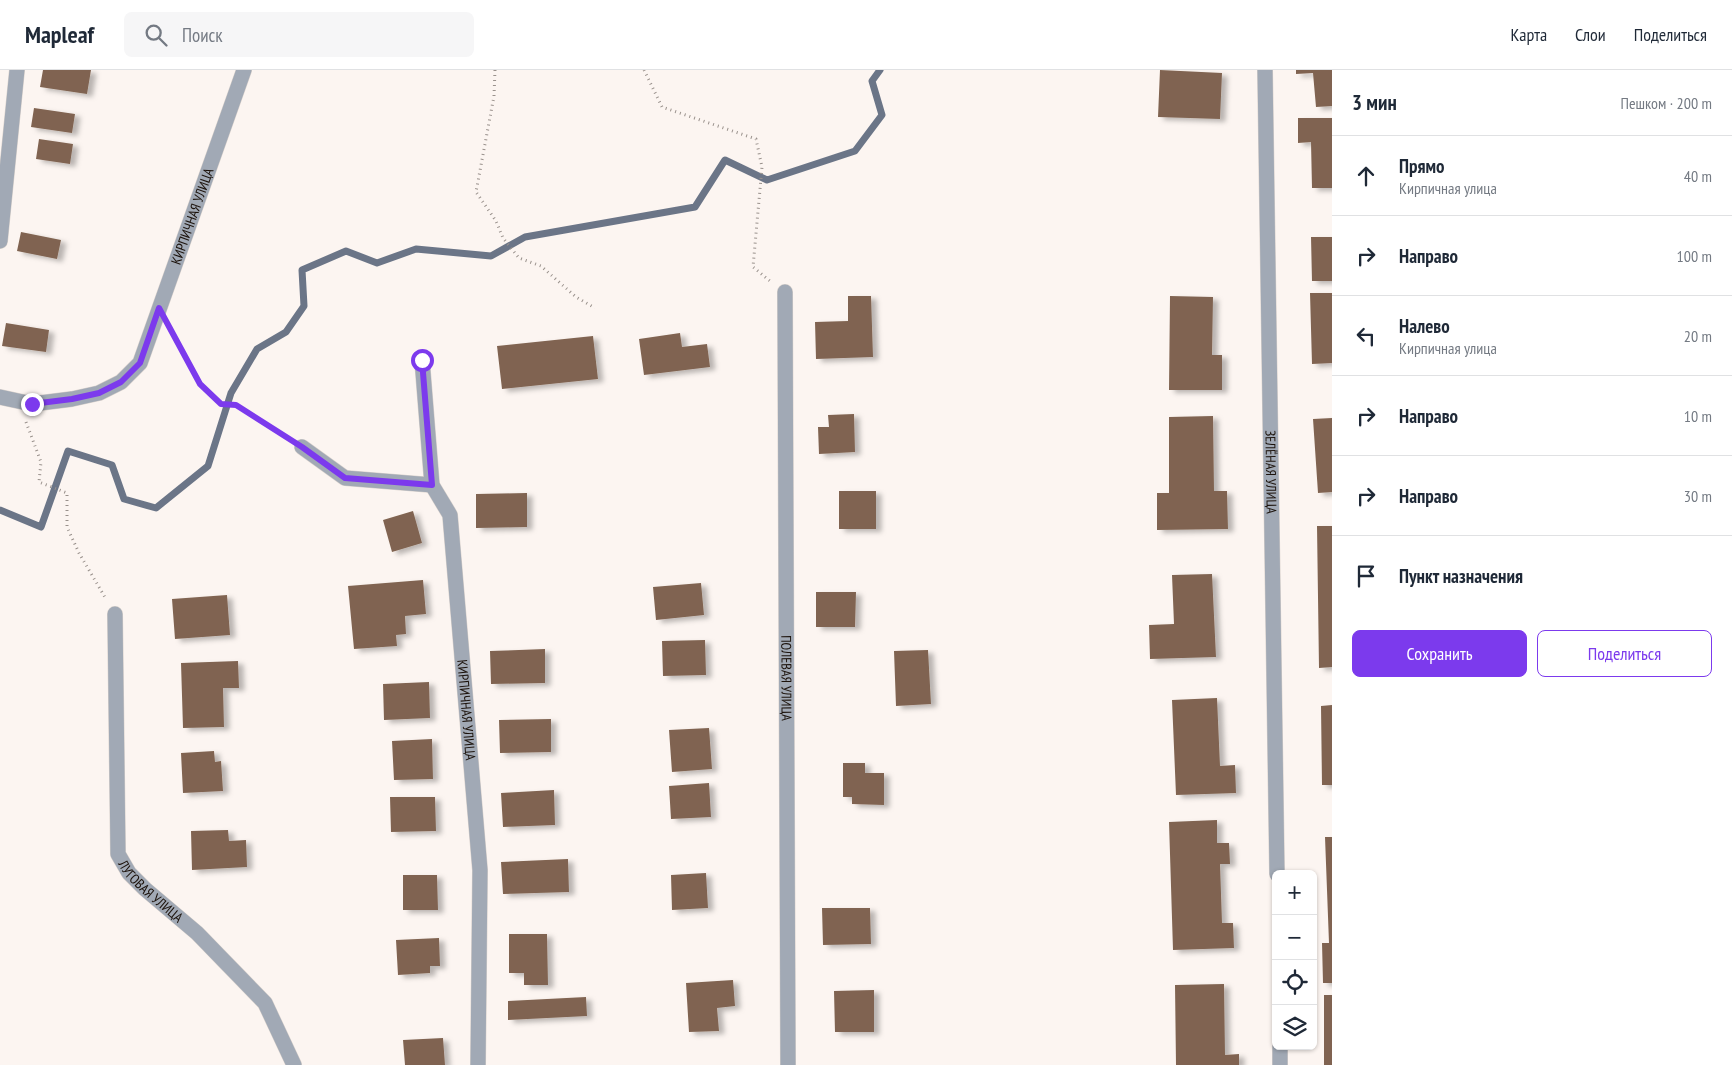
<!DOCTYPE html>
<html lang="ru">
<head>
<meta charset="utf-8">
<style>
  :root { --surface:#fff; --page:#f6f6f7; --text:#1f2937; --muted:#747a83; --line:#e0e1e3; --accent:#7c3aed }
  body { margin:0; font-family:"PT Sans Narrow",sans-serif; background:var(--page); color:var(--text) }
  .controls { position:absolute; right:15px; bottom:15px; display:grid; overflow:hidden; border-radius:8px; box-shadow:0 1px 4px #0004 }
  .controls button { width:45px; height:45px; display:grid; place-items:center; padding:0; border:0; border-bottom:1px solid var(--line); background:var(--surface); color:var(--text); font:25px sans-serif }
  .stop { position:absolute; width:15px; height:15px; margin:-11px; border:4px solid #7c3aed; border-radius:50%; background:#fff }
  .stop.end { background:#7c3aed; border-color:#fff; box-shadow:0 1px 5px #0008 }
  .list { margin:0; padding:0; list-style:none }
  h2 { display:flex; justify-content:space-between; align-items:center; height:65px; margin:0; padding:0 20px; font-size:21px }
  h2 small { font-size:16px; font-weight:400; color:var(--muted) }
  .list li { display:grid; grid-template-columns:32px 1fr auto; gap:15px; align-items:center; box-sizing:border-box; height:80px; padding:0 20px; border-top:1px solid var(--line) }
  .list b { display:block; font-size:19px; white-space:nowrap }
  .list p { margin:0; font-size:16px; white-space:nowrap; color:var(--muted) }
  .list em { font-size:16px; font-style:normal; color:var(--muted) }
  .actions { display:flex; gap:10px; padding:15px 20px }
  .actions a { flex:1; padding:11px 0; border:1px solid var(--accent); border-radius:8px; text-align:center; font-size:18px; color:var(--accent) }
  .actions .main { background:var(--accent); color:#fff }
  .icon { flex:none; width:28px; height:28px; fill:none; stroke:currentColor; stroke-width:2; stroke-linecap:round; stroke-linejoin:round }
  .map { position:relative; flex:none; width:1332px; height:995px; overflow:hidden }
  header { display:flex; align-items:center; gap:30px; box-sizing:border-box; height:70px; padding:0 25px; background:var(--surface); border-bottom:1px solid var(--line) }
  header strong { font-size:24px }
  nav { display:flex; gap:28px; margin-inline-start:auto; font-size:18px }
  .search { width:350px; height:45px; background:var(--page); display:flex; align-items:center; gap:12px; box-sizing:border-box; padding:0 18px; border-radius:8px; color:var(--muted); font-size:19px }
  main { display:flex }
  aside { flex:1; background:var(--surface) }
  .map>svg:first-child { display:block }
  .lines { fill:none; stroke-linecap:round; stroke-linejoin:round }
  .stream { stroke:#6b7587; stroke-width:7 }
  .building { fill:#806451; filter:url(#shadow) }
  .minor-casing { stroke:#d8d1cc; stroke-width:16 }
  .path { stroke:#99918c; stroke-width:3; stroke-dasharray:1 4; stroke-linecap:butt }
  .minor { stroke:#a1a9b5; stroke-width:15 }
  .route { stroke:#7c3aed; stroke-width:6 }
  .labels { text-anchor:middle; stroke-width:4.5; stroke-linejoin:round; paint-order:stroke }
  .street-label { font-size:14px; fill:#1c120b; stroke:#fff }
</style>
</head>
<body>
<header>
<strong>Mapleaf</strong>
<div class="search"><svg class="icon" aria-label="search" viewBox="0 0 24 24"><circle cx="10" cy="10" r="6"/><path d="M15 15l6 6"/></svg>Поиск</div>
<nav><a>Карта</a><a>Слои</a><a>Поделиться</a></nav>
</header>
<main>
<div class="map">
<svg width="1332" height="995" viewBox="0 0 1332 995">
  <defs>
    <filter id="shadow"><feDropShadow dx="5.5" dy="3" stdDeviation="2.5" flood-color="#0004"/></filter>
  </defs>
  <rect width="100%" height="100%" fill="#fcf5f1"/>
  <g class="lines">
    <path class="stream" d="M 0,440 L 41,457 L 68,381 L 112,395 L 124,429 L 156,438 L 208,396 L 231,323 L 257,279 L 286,262 L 304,236 L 302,200 L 346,181 L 377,193 L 416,179 L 491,186 L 525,167 L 695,137 L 725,90 L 767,110 L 855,81 L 882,45 L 872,11 L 880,0"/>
  </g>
  <path class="building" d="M 43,0 L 91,0 L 87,24 L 40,17 Z
    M 1160,0 L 1222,3 L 1220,49 L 1158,47 Z
    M 1296,0 L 1332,0 L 1332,36 L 1316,37 L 1313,3 L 1296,4 Z
    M 34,38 L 75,44 L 72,63 L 31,57 Z
    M 1298,48 L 1332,48 L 1332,118 L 1312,118 L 1311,72 L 1298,73 Z
    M 39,69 L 73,74 L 70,94 L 36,89 Z
    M 21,162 L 61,170 L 57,189 L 17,181 Z
    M 1311,167 L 1332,167 L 1332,211 L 1312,211 Z
    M 1310,223 L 1332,223 L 1332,293 L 1312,294 Z
    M 848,226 L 871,226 L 873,287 L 816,289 L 815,252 L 848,251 Z
    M 1170,226 L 1213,227 L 1212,285 L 1222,285 L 1222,320 L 1169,320 Z
    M 6,253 L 49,260 L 46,282 L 2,276 Z
    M 680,263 L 682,277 L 707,274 L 710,297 L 644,305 L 639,269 Z
    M 593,266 L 598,309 L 502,319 L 497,276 Z
    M 854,344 L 855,382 L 819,384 L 818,357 L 829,357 L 828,345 Z
    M 1213,346 L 1214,421 L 1227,421 L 1228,459 L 1157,460 L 1157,423 L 1169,423 L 1169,347 Z
    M 1332,348 L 1332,422 L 1318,423 L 1313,349 Z
    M 839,421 L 876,421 L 876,459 L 839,459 Z
    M 527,423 L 527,457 L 476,458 L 476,424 Z
    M 413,441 L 422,473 L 392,482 L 383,450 Z
    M 1317,456 L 1332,456 L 1332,597 L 1319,598 Z
    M 1212,504 L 1216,587 L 1150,589 L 1149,555 L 1174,554 L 1172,505 Z
    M 423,510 L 426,544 L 405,546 L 406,564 L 396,565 L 397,576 L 354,579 L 348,516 Z
    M 701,513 L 704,545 L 656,550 L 653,517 Z
    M 816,522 L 856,522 L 855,557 L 816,557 Z
    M 227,525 L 230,565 L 175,569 L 172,529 Z
    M 705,570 L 706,605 L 663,606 L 662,571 Z
    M 545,579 L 545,613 L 491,614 L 490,581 Z
    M 928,580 L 931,634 L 896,636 L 894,581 Z
    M 238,591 L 239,618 L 223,618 L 224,657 L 183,658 L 181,593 Z
    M 429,612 L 430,648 L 384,650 L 383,614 Z
    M 1217,628 L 1220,696 L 1235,695 L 1236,723 L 1176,725 L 1172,630 Z
    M 1332,635 L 1332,715 L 1322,715 L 1321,636 Z
    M 551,649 L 551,682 L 500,683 L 499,650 Z
    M 709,658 L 712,699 L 672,702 L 669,660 Z
    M 432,669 L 433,709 L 394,710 L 392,671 Z
    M 214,681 L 215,692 L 221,691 L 223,721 L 183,723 L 181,683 Z
    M 843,693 L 865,693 L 865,703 L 884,703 L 884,735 L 852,734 L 852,727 L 843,727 Z
    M 709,713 L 711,747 L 671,749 L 669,716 Z
    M 554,720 L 555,755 L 503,757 L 501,723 Z
    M 390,727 L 435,727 L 436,761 L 391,762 Z
    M 1217,750 L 1217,773 L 1229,773 L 1230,794 L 1220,794 L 1222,853 L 1233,853 L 1234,878 L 1173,880 L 1169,752 Z
    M 228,760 L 229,771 L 246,770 L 247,797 L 192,800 L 191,761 Z
    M 1325,767 L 1332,767 L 1332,913 L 1323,913 L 1322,873 L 1329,873 Z
    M 568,789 L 569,822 L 503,824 L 501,792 Z
    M 706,803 L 708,838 L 672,840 L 671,805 Z
    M 403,805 L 437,805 L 438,840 L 403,840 Z
    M 822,838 L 870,838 L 871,874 L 823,875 Z
    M 509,864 L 547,864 L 548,915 L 524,915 L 524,903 L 509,903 Z
    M 439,868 L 440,896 L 430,896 L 430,903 L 398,905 L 396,870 Z
    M 733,910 L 735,936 L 717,938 L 719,961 L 689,962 L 686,913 Z
    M 1224,914 L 1225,985 L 1239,984 L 1239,995 L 1176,995 L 1175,915 Z
    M 874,920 L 874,962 L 835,962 L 834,921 Z
    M 1324,925 L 1332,925 L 1332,995 L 1324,995 Z
    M 586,927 L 587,946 L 508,950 L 508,931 Z
    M 443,968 L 445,995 L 405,995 L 403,970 Z"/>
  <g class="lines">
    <defs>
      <g id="minor">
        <path id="s1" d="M 1265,0 L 1277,804"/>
        <path d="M 0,171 L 17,0"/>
        <path id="s2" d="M 785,222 L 788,995"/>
        <path id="s3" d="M 422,290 L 432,415 L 450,445 L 480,800 L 478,995"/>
        <path id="s4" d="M 0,327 L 32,334 L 72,329 L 99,323 L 121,312 L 140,293 L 244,0"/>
        <path d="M 302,377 L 345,408 L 432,415"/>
        <path id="s5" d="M 115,544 L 118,784 L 129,803 L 145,819 L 197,863 L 265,933 L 294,995"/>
        <path d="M 1280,976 L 1280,995"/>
      </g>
    </defs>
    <use href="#minor" class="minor-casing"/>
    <path class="path" d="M 495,0 L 494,26 L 476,122 L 496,151 L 503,168 L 519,188 L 541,196 L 576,227 L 595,238
      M 644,0 L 662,37 L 756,69 L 762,97 L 753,197 L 770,211
      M 172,262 L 199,314 L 221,334 L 236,335 L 287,367
      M 26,352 L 41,392 L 39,412 L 67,423 L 67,457 L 79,483 L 106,529"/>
    <use href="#minor" class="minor"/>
  </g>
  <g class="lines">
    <path class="route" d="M 32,334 L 72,329 L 99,323 L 121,312 L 140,293 L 159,238 L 200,314 L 221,334 L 236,335 L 302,377 L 345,408 L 432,415 L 422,290"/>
  </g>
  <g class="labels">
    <g class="street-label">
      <text dy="5" stroke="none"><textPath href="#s4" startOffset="308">КИРПИЧНАЯ УЛИЦА</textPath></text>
      <text dy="5" stroke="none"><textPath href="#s1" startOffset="402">ЗЕЛЁНАЯ УЛИЦА</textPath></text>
      <text dy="5" stroke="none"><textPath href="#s2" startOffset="386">ПОЛЕВАЯ УЛИЦА</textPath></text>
      <text dy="5" stroke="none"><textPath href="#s3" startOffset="356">КИРПИЧНАЯ УЛИЦА</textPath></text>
      <text dy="5" stroke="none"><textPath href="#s5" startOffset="290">ЛУГОВАЯ УЛИЦА</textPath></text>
    </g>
  </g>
</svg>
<div class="controls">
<button>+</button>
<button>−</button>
<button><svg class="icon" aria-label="locate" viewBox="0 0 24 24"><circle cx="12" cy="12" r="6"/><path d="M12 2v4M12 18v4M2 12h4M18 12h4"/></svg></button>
<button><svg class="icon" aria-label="layers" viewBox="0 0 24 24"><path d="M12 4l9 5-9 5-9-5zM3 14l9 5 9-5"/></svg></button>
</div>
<div class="stop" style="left:422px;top:290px"></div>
<div class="stop end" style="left:32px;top:334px"></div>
</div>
<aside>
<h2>3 мин<small>Пешком · 200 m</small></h2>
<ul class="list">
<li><svg class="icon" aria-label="ahead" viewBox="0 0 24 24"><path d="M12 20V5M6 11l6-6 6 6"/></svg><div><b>Прямо</b><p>Кирпичная улица</p></div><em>40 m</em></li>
<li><svg class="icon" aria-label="right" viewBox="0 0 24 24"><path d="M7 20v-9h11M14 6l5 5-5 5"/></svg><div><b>Направо</b></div><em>100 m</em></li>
<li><svg class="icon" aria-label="left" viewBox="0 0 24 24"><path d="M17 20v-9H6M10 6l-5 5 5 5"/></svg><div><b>Налево</b><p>Кирпичная улица</p></div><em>20 m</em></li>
<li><svg class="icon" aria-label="right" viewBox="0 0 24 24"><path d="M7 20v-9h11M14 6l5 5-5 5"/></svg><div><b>Направо</b></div><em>10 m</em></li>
<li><svg class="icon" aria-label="right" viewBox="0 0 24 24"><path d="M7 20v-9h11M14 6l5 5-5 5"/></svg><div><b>Направо</b></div><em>30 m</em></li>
<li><svg class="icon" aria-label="arrive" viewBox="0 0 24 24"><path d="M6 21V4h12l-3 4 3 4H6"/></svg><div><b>Пункт назначения</b></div></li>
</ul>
<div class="actions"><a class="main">Сохранить</a><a>Поделиться</a></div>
</aside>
</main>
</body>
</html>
